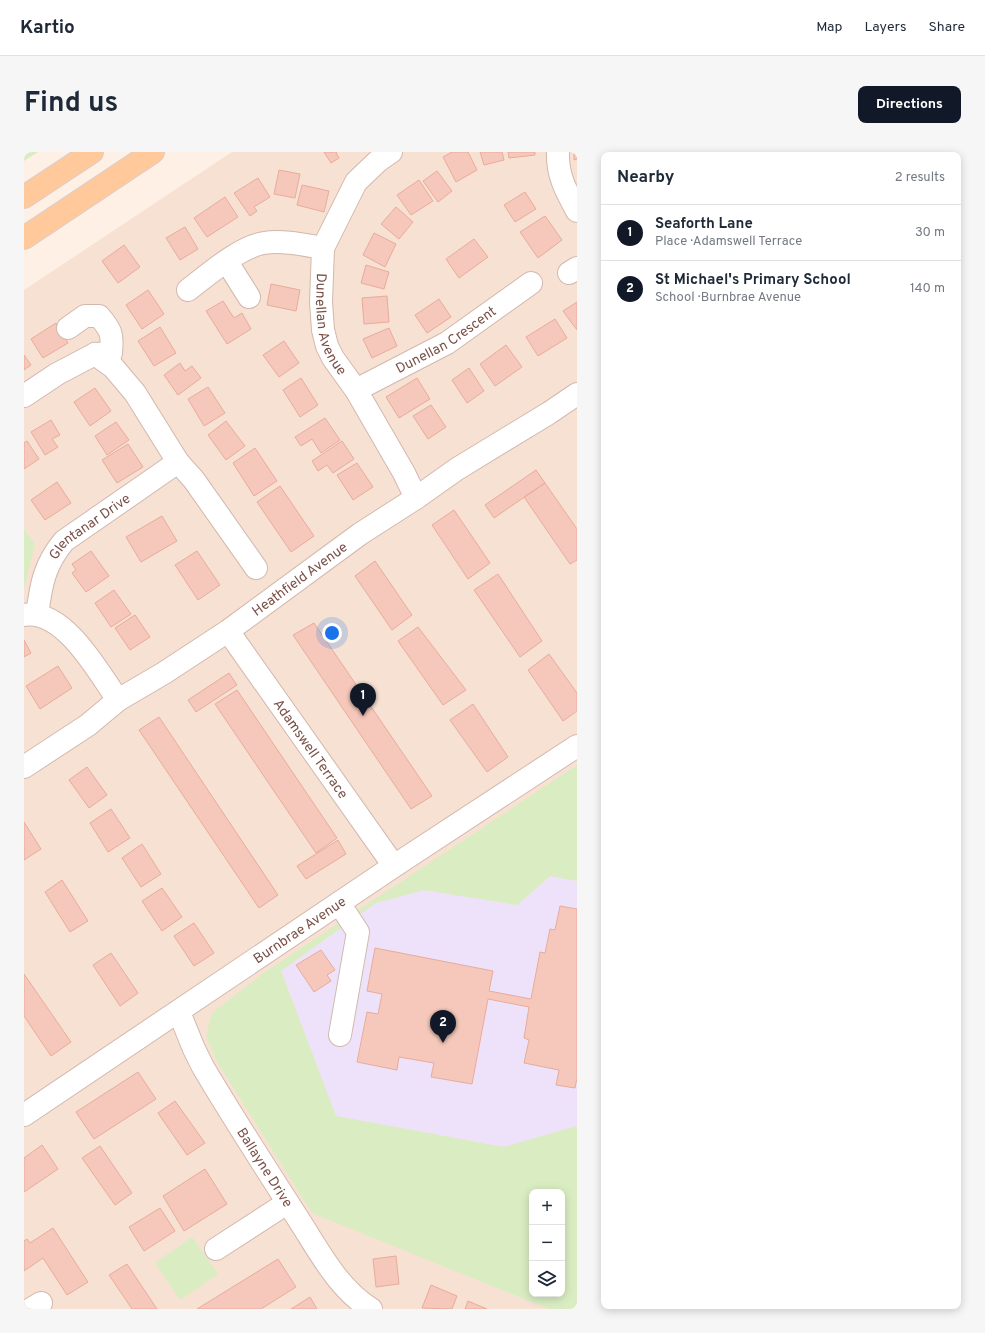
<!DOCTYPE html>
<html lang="en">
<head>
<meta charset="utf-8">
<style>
  :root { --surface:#fff; --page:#f6f6f7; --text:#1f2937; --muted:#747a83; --line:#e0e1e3; --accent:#111827 }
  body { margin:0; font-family:Overpass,sans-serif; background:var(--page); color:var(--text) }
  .controls { position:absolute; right:12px; bottom:12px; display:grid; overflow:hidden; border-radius:8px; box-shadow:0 2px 10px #0003 }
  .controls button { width:36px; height:36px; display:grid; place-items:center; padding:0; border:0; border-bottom:1px solid var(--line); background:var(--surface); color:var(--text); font:20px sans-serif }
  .you { position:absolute; left:308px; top:481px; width:14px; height:14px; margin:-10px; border:3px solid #fff; border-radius:50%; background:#1a73e8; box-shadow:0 0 0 6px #1a73e833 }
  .badge { display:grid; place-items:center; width:26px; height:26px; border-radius:50%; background:var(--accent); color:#fff; font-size:13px; font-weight:700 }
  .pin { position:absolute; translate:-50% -33px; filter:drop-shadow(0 1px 2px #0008) }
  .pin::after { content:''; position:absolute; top:21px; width:14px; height:12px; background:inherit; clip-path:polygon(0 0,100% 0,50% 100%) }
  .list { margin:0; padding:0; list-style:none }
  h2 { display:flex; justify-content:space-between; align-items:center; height:52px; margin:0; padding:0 16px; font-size:17px }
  h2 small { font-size:13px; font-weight:400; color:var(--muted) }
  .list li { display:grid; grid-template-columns:26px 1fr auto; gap:12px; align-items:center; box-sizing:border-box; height:56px; padding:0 16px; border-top:1px solid var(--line) }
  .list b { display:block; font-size:15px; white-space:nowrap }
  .list p { margin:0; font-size:13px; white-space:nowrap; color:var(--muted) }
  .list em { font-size:13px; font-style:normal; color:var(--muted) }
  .icon { flex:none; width:22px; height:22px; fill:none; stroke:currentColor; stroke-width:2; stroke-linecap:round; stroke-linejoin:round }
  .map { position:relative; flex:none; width:553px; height:1157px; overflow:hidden; border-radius:8px }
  header { display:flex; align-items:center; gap:24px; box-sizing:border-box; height:56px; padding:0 20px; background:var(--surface); border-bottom:1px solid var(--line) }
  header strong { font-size:19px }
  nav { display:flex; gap:22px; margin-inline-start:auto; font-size:14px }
  .intro { display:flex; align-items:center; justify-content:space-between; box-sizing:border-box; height:96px; padding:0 24px }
  h1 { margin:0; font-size:28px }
  .button { padding:10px 18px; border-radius:8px; background:var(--accent); color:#fff; font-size:14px; font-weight:700 }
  main { display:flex; gap:24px; padding:0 24px }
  aside { flex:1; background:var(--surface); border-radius:8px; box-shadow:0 2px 10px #0003 }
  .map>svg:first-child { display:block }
  .residential { fill:#f6e1d3; fill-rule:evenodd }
  .education { fill:#ede2fa }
  .green { fill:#daedc2; fill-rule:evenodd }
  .building { fill:#f5c8bb; stroke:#e9ab9a }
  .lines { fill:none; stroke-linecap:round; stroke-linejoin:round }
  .minor-casing { stroke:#d3b8ad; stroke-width:24 }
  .major-casing { stroke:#d9cecc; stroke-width:24 }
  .minor { stroke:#fff; stroke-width:22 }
  .major { stroke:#ffc99b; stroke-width:22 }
  .labels { text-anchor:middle; stroke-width:4; stroke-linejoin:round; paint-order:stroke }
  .street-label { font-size:14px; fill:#795148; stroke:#fff5ed }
</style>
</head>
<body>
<header>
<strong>Kartio</strong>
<nav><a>Map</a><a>Layers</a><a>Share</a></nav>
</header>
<div class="intro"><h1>Find us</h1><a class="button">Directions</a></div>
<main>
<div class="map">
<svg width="553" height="1157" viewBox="0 0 553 1157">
  <rect width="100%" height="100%" fill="#fef0e5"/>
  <path class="residential" d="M 208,0 L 553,0 L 553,1157 L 0,1157 L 0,138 ZM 508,1040 L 538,1040 L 538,1142 L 508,1142 Z"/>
  <path class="education" d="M 526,724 L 553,729 L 553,974 L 480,995 L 312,964 L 257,818 L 352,751 L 400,738 L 493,753 Z"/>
  <path class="green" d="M 0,0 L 14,0 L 0,9 Z
    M 0,377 L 11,392 L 0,436 Z
    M 553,613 L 553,729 L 526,724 L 493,753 L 400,738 L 352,751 L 257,819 L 312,964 L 480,995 L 553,974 L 553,1157 L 525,1157 L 288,1061 L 192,908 L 182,884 L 188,861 L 241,820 ZM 508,1040 L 538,1040 L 538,1142 L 508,1142 Z
    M 168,1085 L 194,1122 L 156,1148 L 131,1111 Z"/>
  <path class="building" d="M 300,0 L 313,0 L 312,1 L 315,6 L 307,11 Z
    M 428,0 L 444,0 L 453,18 L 432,30 L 419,5 Z
    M 456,0 L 478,0 L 480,8 L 460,13 Z
    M 484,0 L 511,0 L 511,3 L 485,6 Z
    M 550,0 L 553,0 L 553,7 L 550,8 Z
    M 255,18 L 276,22 L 271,46 L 250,42 Z
    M 413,19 L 428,39 L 414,50 L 399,29 Z
    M 234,26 L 246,45 L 230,55 L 233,59 L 226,64 L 210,41 Z
    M 395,28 L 409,49 L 387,63 L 373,43 Z
    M 278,33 L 305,39 L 300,60 L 273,53 Z
    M 501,40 L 512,57 L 491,70 L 480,53 Z
    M 201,45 L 214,65 L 183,85 L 170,66 Z
    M 372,55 L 389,70 L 375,87 L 357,72 Z
    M 521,64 L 538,88 L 514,106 L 496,80 Z
    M 161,75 L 174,97 L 156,108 L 142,86 Z
    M 350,81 L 372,92 L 361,115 L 339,103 Z
    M 450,87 L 464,105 L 435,126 L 422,107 Z
    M 100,93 L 116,115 L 94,131 L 78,109 Z
    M 342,113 L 365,120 L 360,137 L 337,131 Z
    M 247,132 L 276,138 L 272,159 L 243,153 Z
    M 124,138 L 140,162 L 118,177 L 102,153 Z
    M 363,144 L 365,170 L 340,172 L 338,146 Z
    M 415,147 L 427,165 L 403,181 L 391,163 Z
    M 199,149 L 210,166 L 218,161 L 227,177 L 203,192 L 182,159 Z
    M 553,150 L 553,178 L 539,159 Z
    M 531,167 L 543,186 L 514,204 L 502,185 Z
    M 32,171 L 44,191 L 19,206 L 7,187 Z
    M 136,175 L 152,201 L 130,214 L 114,189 Z
    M 365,176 L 373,194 L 348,206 L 339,187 Z
    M 260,189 L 275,211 L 255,225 L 239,203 Z
    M 482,193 L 498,215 L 471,234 L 456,212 Z
    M 0,203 L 7,213 L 0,218 Z
    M 156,211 L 161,219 L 168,214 L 177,226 L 154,243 L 140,223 Z
    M 445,216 L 460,239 L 443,251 L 428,228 Z
    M 277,226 L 294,253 L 276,265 L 259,238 Z
    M 393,226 L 406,247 L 375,266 L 362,245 Z
    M 184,235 L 201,261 L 180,274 L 164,247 Z
    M 71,236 L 87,259 L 66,274 L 50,250 Z
    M 407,253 L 422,275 L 404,287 L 389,264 Z
    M 301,266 L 316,288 L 297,301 L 288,287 L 277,294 L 271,285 Z
    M 27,268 L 36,283 L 28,287 L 34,295 L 21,303 L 7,280 Z
    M 202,269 L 221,294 L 202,308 L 184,283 Z
    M 92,270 L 105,288 L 83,303 L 71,284 Z
    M 3,289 L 15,307 L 0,317 L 0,291 Z
    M 318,289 L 330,307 L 309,321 L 303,313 L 294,319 L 288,309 Z
    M 104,292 L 119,315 L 93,331 L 78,308 Z
    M 231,296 L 253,329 L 230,344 L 209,311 Z
    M 333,311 L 349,335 L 329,348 L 313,323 Z
    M 512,318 L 521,331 L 470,366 L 461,353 Z
    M 33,330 L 47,351 L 21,368 L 7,348 Z
    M 521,331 L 553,377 L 553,408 L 546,412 L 500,345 Z
    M 256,334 L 290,384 L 267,400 L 233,350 Z
    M 430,358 L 466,411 L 444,427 L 408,373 Z
    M 138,364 L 153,389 L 117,410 L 102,385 Z
    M 67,399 L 85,424 L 62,440 L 48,421 L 52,418 L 48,412 Z
    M 173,399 L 196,433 L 174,448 L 151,413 Z
    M 351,409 L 388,463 L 368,478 L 331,424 Z
    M 474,422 L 518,489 L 496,505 L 450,438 Z
    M 90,438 L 107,462 L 87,475 L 71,451 Z
    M 111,463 L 126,485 L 106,498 L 91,476 Z
    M 290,471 L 408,644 L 387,657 L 269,483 Z
    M 394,475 L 442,538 L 419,553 L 374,489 Z
    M 0,488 L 7,501 L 0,505 Z
    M 525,502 L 553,541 L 553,559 L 539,569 L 504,518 Z
    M 34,514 L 48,536 L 16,557 L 2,534 Z
    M 205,521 L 213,533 L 172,560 L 164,548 Z
    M 213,538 L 313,686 L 292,701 L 191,552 Z
    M 449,552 L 484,605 L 463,620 L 426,568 Z
    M 135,565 L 254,743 L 235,756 L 115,578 Z
    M 63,615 L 83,643 L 65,656 L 45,628 Z
    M 87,657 L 106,686 L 84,700 L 66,671 Z
    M 0,670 L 17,697 L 0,708 Z
    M 314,688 L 322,702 L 282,727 L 273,714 Z
    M 118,692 L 137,722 L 117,735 L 98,706 Z
    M 38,728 L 64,769 L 46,780 L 21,740 Z
    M 138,736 L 158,765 L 138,779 L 118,749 Z
    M 536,754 L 553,757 L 553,926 L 551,936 L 532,933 L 535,918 L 500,911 L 505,888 L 500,886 L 505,855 L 464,847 L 448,932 L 407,925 L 410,911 L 375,905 L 373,918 L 333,910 L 343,860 L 354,862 L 358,842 L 343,839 L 351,796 L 469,819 L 465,839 L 507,847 L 516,800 L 521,801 L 526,777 L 531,778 Z
    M 170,771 L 190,801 L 170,814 L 150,784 Z
    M 297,798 L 311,818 L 303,823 L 307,829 L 290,840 L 272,813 Z
    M 87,801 L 114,841 L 96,854 L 69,813 Z
    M 0,822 L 47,890 L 27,904 L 0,864 Z
    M 114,920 L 132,947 L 70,987 L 52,960 Z
    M 151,949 L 181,991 L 163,1003 L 134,961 Z
    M 18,993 L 34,1017 L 0,1040 L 0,1006 Z
    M 76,994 L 108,1041 L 91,1053 L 58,1006 Z
    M 181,1017 L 203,1052 L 160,1079 L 139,1044 Z
    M 136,1056 L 151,1079 L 120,1099 L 105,1075 Z
    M 29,1076 L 64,1130 L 43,1143 L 19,1106 L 0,1119 L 0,1089 L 3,1087 L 6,1091 Z
    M 372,1104 L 375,1132 L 352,1135 L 349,1107 Z
    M 254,1107 L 272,1135 L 237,1157 L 173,1157 Z
    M 103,1112 L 133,1157 L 108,1157 L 85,1123 Z
    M 407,1133 L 433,1144 L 428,1157 L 398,1156 Z
    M 286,1145 L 293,1157 L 267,1157 Z
    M 444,1149 L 463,1157 L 441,1157 Z"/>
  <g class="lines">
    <defs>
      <g id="minor">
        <path id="s1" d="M 367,0 L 354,9 L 332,30 L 299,96 L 297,150 L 299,178 L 303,194 L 309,206 L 332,238 L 380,321 L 392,346"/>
        <path d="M 534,0 C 533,23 542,39 553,59"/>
        <path d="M 203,110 L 225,145"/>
        <path d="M 545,121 L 553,116"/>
        <path d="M 164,138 C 184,123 215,95 240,91 C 259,88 281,93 299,96"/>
        <path d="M 44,176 L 61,164 L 75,164 C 87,178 89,182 87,201 L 71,202"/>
        <path id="s2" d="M 332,238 L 423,191 L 507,131"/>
        <path d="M 0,244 L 33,222 L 71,202 L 89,215 L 111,241 L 154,310 L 170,328 L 232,416"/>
        <path d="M 0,463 C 40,456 75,521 94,548"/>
        <path id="s3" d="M 13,463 C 17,433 20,413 40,389 L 154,310"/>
        <path id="s4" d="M 204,479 L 370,714"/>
        <path id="s5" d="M 0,615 L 64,573 L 94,548 L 140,521 L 204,479 L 336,382 L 392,346 L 433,317 L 525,261 L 553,242"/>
        <path d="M 315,751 L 334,780 L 316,883"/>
        <path id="s6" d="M 155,860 L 170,897 L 179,915 C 209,966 241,1015 273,1065 C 294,1097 313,1136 347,1157"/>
        <path id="s7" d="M 0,963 L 370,714 L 553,594"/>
        <path d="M 192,1097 L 263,1051"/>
        <path d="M 7,1157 L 17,1151"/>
      </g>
      <path id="major" d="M 0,45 L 68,0
        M 0,86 L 129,0"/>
    </defs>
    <use href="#minor" class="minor-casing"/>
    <use href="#major" class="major-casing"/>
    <use href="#minor" class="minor"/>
    <use href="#major" class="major"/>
  </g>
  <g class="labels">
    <g class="street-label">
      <text dy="5" stroke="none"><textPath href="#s1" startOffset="198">Dunellan Avenue</textPath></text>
      <text dy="5" stroke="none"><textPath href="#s2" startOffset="103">Dunellan Crescent</textPath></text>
      <text dy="5" stroke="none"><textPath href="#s3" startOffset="109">Glentanar Drive</textPath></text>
      <text dy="5" stroke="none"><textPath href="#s5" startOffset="334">Heathfield Avenue</textPath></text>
      <text dy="5" stroke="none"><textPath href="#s4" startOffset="144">Adamswell Terrace</textPath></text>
      <text dy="5" stroke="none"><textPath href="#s7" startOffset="332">Burnbrae Avenue</textPath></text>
      <text dy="5" stroke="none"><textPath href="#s6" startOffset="178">Ballayne Drive</textPath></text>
    </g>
  </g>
</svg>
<div class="controls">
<button>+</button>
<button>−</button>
<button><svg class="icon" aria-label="layers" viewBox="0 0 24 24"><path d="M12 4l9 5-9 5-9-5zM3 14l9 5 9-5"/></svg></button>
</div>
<div class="you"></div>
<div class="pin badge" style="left:339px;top:564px">1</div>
<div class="pin badge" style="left:419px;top:891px">2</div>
</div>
<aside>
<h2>Nearby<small>2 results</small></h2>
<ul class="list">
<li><span class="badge">1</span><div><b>Seaforth Lane</b><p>Place · Adamswell Terrace</p></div><em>30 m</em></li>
<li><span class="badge">2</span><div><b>St Michael's Primary School</b><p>School · Burnbrae Avenue</p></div><em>140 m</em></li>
</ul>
</aside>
</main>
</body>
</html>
